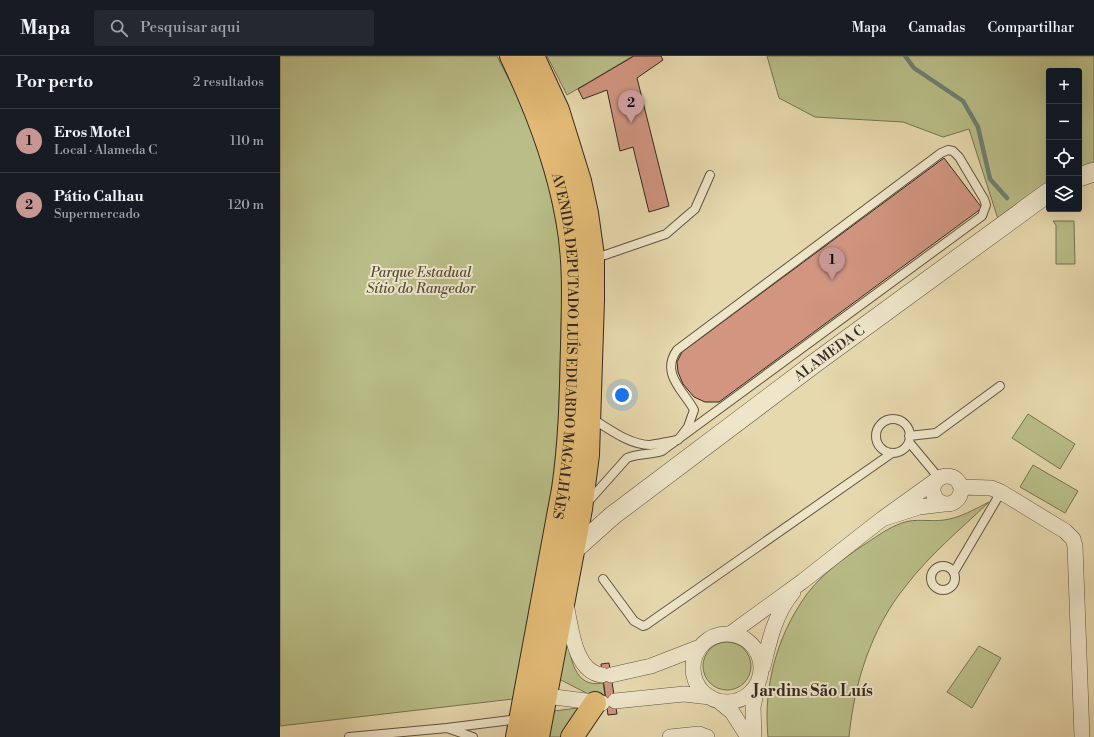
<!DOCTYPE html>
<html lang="pt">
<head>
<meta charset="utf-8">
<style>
  :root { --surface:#171b24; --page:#242831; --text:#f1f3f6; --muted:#9ea1a6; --line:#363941; --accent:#c59692 }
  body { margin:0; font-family:"Libre Bodoni",serif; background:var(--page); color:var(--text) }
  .controls { position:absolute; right:12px; top:12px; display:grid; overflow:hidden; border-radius:4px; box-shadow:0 4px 16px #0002 }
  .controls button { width:36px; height:36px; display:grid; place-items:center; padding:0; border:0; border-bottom:1px solid var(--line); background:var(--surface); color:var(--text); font:20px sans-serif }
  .you { position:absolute; left:342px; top:339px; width:14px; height:14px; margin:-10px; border:3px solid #fff; border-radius:50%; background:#1a73e8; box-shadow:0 0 0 6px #1a73e833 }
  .badge { display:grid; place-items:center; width:26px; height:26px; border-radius:50%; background:var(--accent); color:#111; font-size:13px; font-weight:700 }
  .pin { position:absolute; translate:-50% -33px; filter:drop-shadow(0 1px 2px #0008) }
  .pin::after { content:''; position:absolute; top:21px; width:14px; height:12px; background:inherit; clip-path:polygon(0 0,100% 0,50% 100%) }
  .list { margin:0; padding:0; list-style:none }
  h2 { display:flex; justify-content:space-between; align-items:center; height:52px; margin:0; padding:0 16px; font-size:17px }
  h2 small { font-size:13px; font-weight:400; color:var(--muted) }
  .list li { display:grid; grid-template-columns:26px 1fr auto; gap:12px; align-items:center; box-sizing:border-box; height:64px; padding:0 16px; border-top:1px solid var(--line) }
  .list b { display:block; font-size:15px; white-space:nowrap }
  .list p { margin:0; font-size:13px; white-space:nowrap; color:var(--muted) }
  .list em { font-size:13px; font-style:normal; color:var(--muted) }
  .icon { flex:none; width:22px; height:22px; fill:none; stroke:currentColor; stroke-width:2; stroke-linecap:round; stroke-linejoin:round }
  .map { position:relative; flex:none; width:814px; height:681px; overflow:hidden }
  header { display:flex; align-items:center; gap:24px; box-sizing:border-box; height:56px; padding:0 20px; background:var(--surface); border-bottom:1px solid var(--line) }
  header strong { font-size:19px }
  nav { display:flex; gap:22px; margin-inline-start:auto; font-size:14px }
  .search { width:280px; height:36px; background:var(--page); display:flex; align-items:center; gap:10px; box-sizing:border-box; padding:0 14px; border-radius:4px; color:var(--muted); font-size:15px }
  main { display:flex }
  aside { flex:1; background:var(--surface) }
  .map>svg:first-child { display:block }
  .green { fill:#b9be88; stroke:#767354 }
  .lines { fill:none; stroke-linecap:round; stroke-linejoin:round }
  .stream { stroke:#6f8073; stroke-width:4.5 }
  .building { fill:#d19580; stroke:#332821 }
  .service-casing { stroke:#605444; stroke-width:10 }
  .minor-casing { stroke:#605444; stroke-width:16 }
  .tertiary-casing { stroke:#605444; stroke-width:20 }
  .primary-casing { stroke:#332821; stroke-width:24 }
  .service { stroke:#efe6ca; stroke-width:8 }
  .minor { stroke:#efe6ca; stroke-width:15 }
  .tertiary { stroke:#efe6ca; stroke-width:19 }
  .primary { stroke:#e4bc77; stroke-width:22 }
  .labels { text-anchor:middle; stroke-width:4; stroke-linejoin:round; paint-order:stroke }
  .park-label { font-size:14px; font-style:italic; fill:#544e3b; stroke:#efe6ca }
  .street-label { font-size:14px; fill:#332821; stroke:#efe6ca }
  .quarter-label { font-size:16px; font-weight:bold; fill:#332821; stroke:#efe6ca }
</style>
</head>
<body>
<header>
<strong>Mapa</strong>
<div class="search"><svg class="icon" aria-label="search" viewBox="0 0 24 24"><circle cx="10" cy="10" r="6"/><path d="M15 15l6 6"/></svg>Pesquisar aqui</div>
<nav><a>Mapa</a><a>Camadas</a><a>Compartilhar</a></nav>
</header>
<main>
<aside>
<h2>Por perto<small>2 resultados</small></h2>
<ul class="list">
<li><span class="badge">1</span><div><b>Eros Motel</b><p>Local · Alameda C</p></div><em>110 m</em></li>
<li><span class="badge">2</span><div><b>Pátio Calhau</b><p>Supermercado</p></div><em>120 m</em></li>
</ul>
</aside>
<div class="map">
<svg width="814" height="681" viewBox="0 0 814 681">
  <rect width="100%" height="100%" fill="#e7d9ae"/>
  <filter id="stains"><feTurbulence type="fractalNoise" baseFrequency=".005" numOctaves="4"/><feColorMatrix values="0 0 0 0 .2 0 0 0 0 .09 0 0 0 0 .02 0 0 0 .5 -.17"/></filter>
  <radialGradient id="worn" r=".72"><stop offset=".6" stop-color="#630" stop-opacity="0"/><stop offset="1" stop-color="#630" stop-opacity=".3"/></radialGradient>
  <path class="green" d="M 0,0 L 217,0 L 259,82 L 283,200 L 277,423 L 233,643 L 0,670 Z
    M 267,0 L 353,0 L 287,39 Z
    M 487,0 L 814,0 L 814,108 L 799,113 L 799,15 L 769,15 L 769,128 L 718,163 L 689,73 L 663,81 L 623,66 L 535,61 L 499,42 Z
    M 773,165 L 794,165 L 795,208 L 776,208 L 776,169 Z
    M 748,358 L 795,388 L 780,413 L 732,382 Z
    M 753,409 L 798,435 L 785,457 L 740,431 Z
    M 709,446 C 681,473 649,499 625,531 C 591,573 574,628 569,681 L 488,681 C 483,631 497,579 527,538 C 542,518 563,503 582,490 C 595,482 607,472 622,467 C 635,462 650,466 664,464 C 680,462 695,453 709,446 Z
    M 286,579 C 291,600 293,633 323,627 L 325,640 L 312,640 L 279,623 Z
    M423 610a24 24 0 1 1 48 0a24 24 0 1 1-48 0Z
    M 699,590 L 721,602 L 692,652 L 667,636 Z
    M 298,652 L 288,681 L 268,681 L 274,655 Z"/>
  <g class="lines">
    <path class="stream" d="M 625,0 L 634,12 L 683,45 L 698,71 L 710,123 L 727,142"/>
  </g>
  <path class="building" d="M 354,0 L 381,0 L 383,4 L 357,22 L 389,150 L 369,156 L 353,91 L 340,95 L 327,34 L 303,43 L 298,33 Z
    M 664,102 L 702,152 L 439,346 L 425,346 L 414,341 L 403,328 L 398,316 L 397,306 L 402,296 Z
    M 329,607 L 337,658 L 328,659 L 321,608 Z"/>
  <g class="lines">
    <defs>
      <path id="service" d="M 313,200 L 325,199 L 386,178 L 415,153 L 430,119
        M596 380a17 17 0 1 1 34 0a17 17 0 1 1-34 0Z
        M 629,380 L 656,377 L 720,330
        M 629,386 L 659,422
        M 306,448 L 347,402 C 359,397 371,399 382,395 L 702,160 L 706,149 L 704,143 L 679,101 L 673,95 L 668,94 L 661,97 L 397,294 C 380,318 404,335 414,354 L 408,371 L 398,384 C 389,385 379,388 370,389 C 349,389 328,372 311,362
        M651 522a12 12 0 1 1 24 0a12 12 0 1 1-24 0Z
        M 674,516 L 721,436
        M 323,523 L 354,565 L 363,570 L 366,569 L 612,397
        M 69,681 L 167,672
        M 193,681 L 167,672 L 239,663"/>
      <path id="minor" d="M653 434a14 14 0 1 1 28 0a14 14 0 1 1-28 0Z
        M 659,422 L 602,463 L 639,451 L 664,448
        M 681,431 L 711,432 L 721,436 L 785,475 L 793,483 L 795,490 L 802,681
        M 286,548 C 291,570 294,616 322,619
        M413 612a34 34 0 1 1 68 0a34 34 0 1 1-68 0Z
        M 450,578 L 523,525 L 602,463
        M 483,611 C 489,586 495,557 513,536
        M 331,619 L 371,610 L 420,591
        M 266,640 L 322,647
        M 335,645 L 404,638 L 430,641
        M 440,646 L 452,656 L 468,681
        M 390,681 L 419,678 L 427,681
        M 474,681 L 473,651 L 478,628"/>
      <g id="tertiary">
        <path d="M 799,121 L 814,116"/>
        <path id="s1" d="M 293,495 L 332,460 L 535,307 L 769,136"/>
      </g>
      <g id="primary">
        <path id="s2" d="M 231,0 C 256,52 277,106 287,163 C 295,205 293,248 292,290 C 291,338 290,385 283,433 L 237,681"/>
        <path d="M 253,0 L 278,54 L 300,125 L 307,157 L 313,200 L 313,244 L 308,399 L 301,453 L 258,681"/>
        <path d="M 292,681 L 315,647"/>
      </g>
    </defs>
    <use href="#service" class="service-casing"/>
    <use href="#minor" class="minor-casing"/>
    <use href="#tertiary" class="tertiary-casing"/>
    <use href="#primary" class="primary-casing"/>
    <use href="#service" class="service"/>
    <use href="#minor" class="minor"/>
    <use href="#tertiary" class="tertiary"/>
    <use href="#primary" class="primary"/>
  </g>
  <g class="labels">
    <g class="park-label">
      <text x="141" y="221">Parque Estadual<tspan x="141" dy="16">Sítio do Rangedor</tspan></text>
    </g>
    <g class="street-label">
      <text dy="5" stroke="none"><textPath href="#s2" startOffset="300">AVENIDA DEPUTADO LUÍS EDUARDO MAGALHÃES</textPath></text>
      <text dy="5" stroke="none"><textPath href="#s1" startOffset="324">ALAMEDA C</textPath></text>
    </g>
    <g class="quarter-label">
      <text x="533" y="640">Jardins São Luís</text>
    </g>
  </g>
  <rect width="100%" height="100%" filter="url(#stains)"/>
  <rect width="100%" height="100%" fill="url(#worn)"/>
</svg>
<div class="controls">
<button>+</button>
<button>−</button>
<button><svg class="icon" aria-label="locate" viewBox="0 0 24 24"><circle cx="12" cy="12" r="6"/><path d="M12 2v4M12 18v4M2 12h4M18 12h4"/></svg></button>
<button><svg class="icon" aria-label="layers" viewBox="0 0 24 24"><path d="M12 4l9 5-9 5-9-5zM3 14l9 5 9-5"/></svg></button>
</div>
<div class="you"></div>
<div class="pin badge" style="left:552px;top:224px">1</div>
<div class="pin badge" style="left:351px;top:67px">2</div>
</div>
</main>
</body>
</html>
